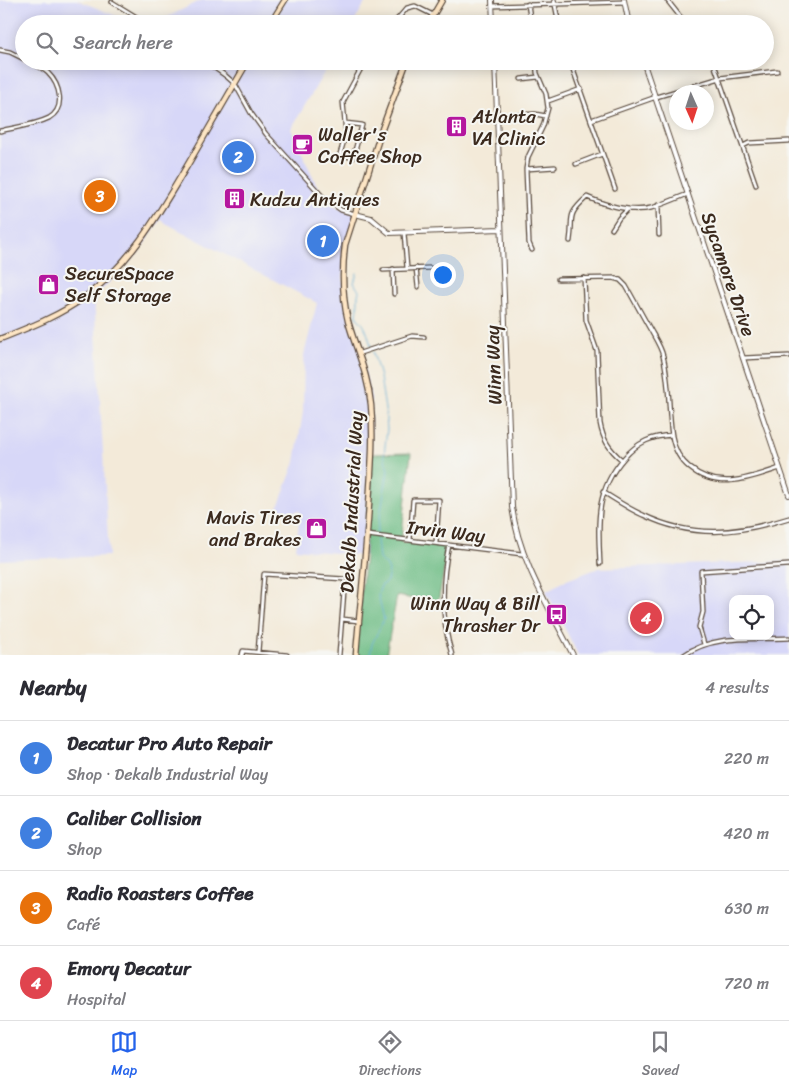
<!DOCTYPE html>
<html lang="en">
<head>
<meta charset="utf-8">
<style>
  :root { --surface:#fff; --page:#f7f7f7; --text:#2b2b33; --muted:#7c7c81; --line:#e1e1e2; --accent:#2563eb }
  body { margin:0; font-family:Sriracha,sans-serif; background:var(--page); color:var(--text) }
  .controls { position:absolute; right:15px; bottom:15px; display:grid; overflow:hidden; border-radius:10px; box-shadow:0 2px 12px #0003 }
  .controls button { width:45px; height:45px; display:grid; place-items:center; padding:0; border:0; border-bottom:1px solid var(--line); background:var(--surface); color:var(--text); font:25px sans-serif }
  .compass { position:absolute; left:669px; top:85px; width:45px; height:45px; border-radius:50%; background:var(--surface); box-shadow:0 2px 12px #0003; rotate:177deg }
  .you { position:absolute; left:442px; top:274px; width:18px; height:18px; margin:-12px; border:4px solid #fff; border-radius:50%; background:#1a73e8; box-shadow:0 0 0 8px #1a73e833 }
  .badge { display:grid; place-items:center; width:32px; height:32px; border-radius:50%; background:var(--accent); color:#fff; font-size:16px; font-weight:700 }
  .pin { position:absolute; translate:-50% -50%; border:2px solid #fff; box-shadow:0 1px 5px #0006 }
  .list { margin:0; padding:0; list-style:none }
  h2 { display:flex; justify-content:space-between; align-items:center; height:65px; margin:0; padding:0 20px; font-size:21px }
  h2 small { font-size:16px; font-weight:400; color:var(--muted) }
  .list li { display:grid; grid-template-columns:32px 1fr auto; gap:15px; align-items:center; box-sizing:border-box; height:75px; padding:0 20px; border-top:1px solid var(--line) }
  .list b { display:block; font-size:19px; white-space:nowrap }
  .list p { margin:0; font-size:16px; white-space:nowrap; color:var(--muted) }
  .list em { font-size:16px; font-style:normal; color:var(--muted) }
  .icon { flex:none; width:28px; height:28px; fill:none; stroke:currentColor; stroke-width:2; stroke-linecap:round; stroke-linejoin:round }
  .map { position:relative; flex:none; width:789px; height:655px; overflow:hidden }
  .search { position:absolute; background:var(--surface); box-shadow:0 2px 12px #0003; left:15px; right:15px; top:15px; height:55px; display:flex; align-items:center; gap:12px; box-sizing:border-box; padding:0 18px; border-radius:28px; color:var(--muted); font-size:19px }
  .sheet { height:365px; background:var(--surface) }
  nav { display:flex; justify-content:space-around; align-items:center; box-sizing:border-box; height:70px; border-top:1px solid var(--line); background:var(--surface); font-size:14px; color:var(--muted) }
  nav a { display:grid; justify-items:center; gap:2px }
  nav .on { color:var(--accent) }
  .map>svg:first-child { display:block }
  .built { fill:#d7d7f8; fill-rule:evenodd }
  .forest { fill:#70bd86; stroke:#567452 }
  .lines { fill:none; stroke-linecap:round; stroke-linejoin:round }
  .stream { stroke:#59a9d3; stroke-width:1 }
  .minor-casing { stroke:#57473a; stroke-width:5.5 }
  .tertiary-casing { stroke:#57473a; stroke-width:6 }
  .secondary-casing { stroke:#57473a; stroke-width:7 }
  .minor { stroke:#fff; stroke-width:3 }
  .tertiary { stroke:#fff; stroke-width:4 }
  .secondary { stroke:#fde5c4; stroke-width:4.5 }
  .labels { text-anchor:middle; stroke-width:4; stroke-linejoin:round; paint-order:stroke }
  .poi-label { font-size:19px; fill:#3b2a1e; stroke:#f6f6f2; text-anchor:start }
  .street-label { font-size:19px; fill:#3b2a1e; stroke:#f6f6f2 }
</style>
</head>
<body>
<div class="map">
<svg width="789" height="655" viewBox="0 0 789 655">
  <rect width="100%" height="100%" fill="#f6f6f2"/>
  <filter id="ink" filterUnits="userSpaceOnUse"><feTurbulence type="fractalNoise" baseFrequency=".02" numOctaves="2"/><feDisplacementMap in="SourceGraphic" scale="10" xChannelSelector="R" yChannelSelector="G"/><feConvolveMatrix kernelMatrix="1 2 1 2 8 2 1 2 1" color-interpolation-filters="sRGB"/></filter>
  <filter id="wash" filterUnits="userSpaceOnUse"><feTurbulence type="fractalNoise" baseFrequency=".0096" numOctaves="4" result="noise"/><feDisplacementMap in="SourceGraphic" scale="20" xChannelSelector="R" yChannelSelector="G"/><feGaussianBlur stdDeviation="1.12" result="paint"/><feColorMatrix in="noise" values="0 0 0 0 0 0 0 0 0 0 0 0 0 0 0 0 0 1.4 0 .05"/><feComposite in="paint" operator="in"/></filter>
  <g filter="url(#wash)">
    <rect width="100%" height="100%" fill="#f3ead9"/>
    <path class="built" d="M 0,0 L 77,0 L 136,24 L 24,24 L 24,61 L 331,61 L 291,129 L 324,201 L 356,215 L 344,261 L 343,278 L 348,308 L 357,336 L 371,398 L 371,454 L 365,556 L 296,549 L 300,511 L 276,513 L 295,462 L 303,412 L 304,355 L 317,303 L 160,220 L 138,253 L 117,275 L 94,297 L 109,556 L 0,560 Z
      M 202,0 L 372,0 L 365,3 L 353,24 L 153,24 Z
      M 789,561 L 789,655 L 578,655 L 546,591 L 564,581 L 599,568 ZM 733,599 L 770,599 L 770,636 L 733,636 Z"/>
    <path class="forest" d="M 411,453 L 401,542 L 448,547 L 438,603 L 397,596 L 386,655 L 354,655 L 365,556 L 371,454 Z"/>
    <g class="lines">
      <path class="stream" d="M 357,273 L 354,283 L 359,291 C 357,297 358,301 358,306 C 358,311 356,313 357,318 C 366,324 368,336 371,346
        M 373,352 L 380,377 L 385,409 L 387,429 L 384,455 L 388,470 L 377,533
        M 370,655 L 372,644 L 384,619 L 378,594 L 381,586 L 387,581 L 389,571 L 387,566 L 379,559 L 377,539"/>
    </g>
  </g>
  <g filter="url(#ink)">
    <g class="lines">
      <defs>
        <path id="minor" d="M 554,0 L 559,24
          M 667,0 L 686,24
          M 112,2 L 148,24
          M 528,4 L 531,24
          M 492,6 L 624,2
          M 393,24 L 407,8 L 415,6 L 433,15
          M 0,50 L 10,52 L 24,59
          M 205,61 L 226,76 L 235,84 L 251,113 L 266,134 L 324,198 L 341,210 L 355,214
          M 570,61 L 615,189
          M 713,61 L 756,185
          M 521,79 L 538,77
          M 548,101 L 581,89
          M 516,115 L 535,114 L 546,116
          M 591,120 L 656,97 L 720,78 L 777,71
          M 345,123 L 362,125 L 353,158 L 340,154 L 346,134 L 343,102 L 365,61
          M 0,131 C 16,127 35,125 49,118 C 66,108 60,85 48,73 C 43,68 35,65 28,61
          M 743,146 L 749,143 L 789,141
          M 576,164 L 602,154
          M 526,169 L 555,167
          M 658,205 L 659,235
          M 612,229 L 619,218 L 628,209
          M 404,233 L 407,268
          M 570,241 C 574,216 565,217 587,197 C 605,205 632,213 651,208 C 662,205 677,198 688,194
          M 532,250 L 529,243 L 526,169 L 528,157 L 543,126 L 548,108 L 546,94 L 537,73 L 536,61
          M 416,268 L 418,287
          M 393,269 L 394,294
          M 383,270 L 430,268
          M 584,278 L 586,320 L 597,351 L 600,423 C 603,440 609,449 622,460
          M 558,279 L 613,278 L 620,280 L 626,286 C 634,300 642,315 650,329 C 655,338 661,347 663,356 C 670,382 668,410 672,436 C 674,448 680,460 690,468 C 718,491 750,478 780,468
          M 360,353 L 412,336 L 424,337
          M 743,358 L 789,356
          M 603,492 C 616,500 629,509 643,515 C 693,539 738,534 789,518
          M 367,535 L 522,554
          M 410,540 L 413,500 L 439,500 L 436,543
          M 449,545 C 441,582 441,619 452,655
          M 600,564 C 598,522 595,491 624,458 C 638,442 652,436 672,435
          M 342,619 L 359,621
          M 704,644 L 699,627 L 703,612 L 701,571 L 789,565
          M 258,652 L 264,574 L 345,579 L 339,655
          M 242,655 L 243,651 L 287,655
          M 684,655 C 714,634 753,640 789,638"/>
        <path id="tertiary" d="M 492,0 L 493,24
          M 624,0 L 629,24
          M 495,61 L 512,507 C 519,560 549,607 573,655
          M 643,61 L 789,495
          M 355,214 L 371,218 L 389,233 L 501,229"/>
        <path id="secondary" d="M 270,24 L 285,0
          M 428,24 L 442,0
          M 0,339 C 30,327 59,316 85,297 C 131,263 158,215 187,166 C 207,131 228,96 248,61
          M 356,655 C 360,604 366,554 369,504 C 371,471 374,438 371,405 C 368,373 356,350 348,321 C 342,296 342,270 345,245 L 382,129 L 407,61"/>
      </defs>
      <use href="#minor" class="minor-casing"/>
      <use href="#tertiary" class="tertiary-casing"/>
      <use href="#secondary" class="secondary-casing"/>
      <use href="#minor" class="minor"/>
      <use href="#tertiary" class="tertiary"/>
      <use href="#secondary" class="secondary"/>
    </g>
  </g>
  <defs>
    <symbol id="building-square" viewBox="-11 -11 22 22"><rect x="-9" y="-9" width="18" height="18" rx="4" fill="#b5179e" stroke="#f6f6f2"/><path d="M-4-6H4V6H1V3H-1V6H-4ZM-2.5-4.3h1.7v1.8h-1.7ZM.8-4.3h1.7v1.8H.8ZM-2.5-1h1.7V.8h-1.7ZM.8-1h1.7V.8H.8Z" fill="#fff"/></symbol>
    <symbol id="cafe-square" viewBox="-11 -11 22 22"><rect x="-9" y="-9" width="18" height="18" rx="4" fill="#b5179e" stroke="#f6f6f2"/><path d="M-5.5-4.5H6V0H3Q3 3.5 0 3.5H-2.5Q-5.5 3.5-5.5 0ZM3-3.2v2h1.7v-2ZM-6 4.5H4V6H-6Z" fill="#fff"/></symbol>
    <symbol id="shop-square" viewBox="-11 -11 22 22"><rect x="-9" y="-9" width="18" height="18" rx="4" fill="#b5179e" stroke="#f6f6f2"/><path d="M-5-2.5h2.3a2.7 3.5 0 0 1 5.4 0H5L5.5 6h-11ZM-1.5-2.5h3a1.5 2.3 0 0 0-3 0Z" fill="#fff"/></symbol>
    <symbol id="bus-square" viewBox="-11 -11 22 22"><rect x="-9" y="-9" width="18" height="18" rx="4" fill="#b5179e" stroke="#f6f6f2"/><path d="M-5-6H5V4H4V6H2V4H-2V6H-4V4H-5ZM-3.5-4V0h7V-4ZM-3.5 1.2v1.5H-2V1.2ZM2 1.2v1.5H3.5V1.2Z" fill="#fff"/></symbol>
  </defs>
  <g fill-rule="evenodd">
    <use href="#building-square" x="444" y="114" width="25" height="25"/>
    <use href="#cafe-square" x="290" y="132" width="25" height="25"/>
    <use href="#building-square" x="222" y="186" width="25" height="25"/>
    <use href="#shop-square" x="36" y="272" width="25" height="25"/>
    <use href="#shop-square" x="304" y="516" width="25" height="25"/>
    <use href="#bus-square" x="544" y="602" width="25" height="25"/>
  </g>
  <g class="labels">
    <g class="poi-label">
      <text x="472" y="123">Atlanta<tspan x="472" dy="22">VA Clinic</tspan></text>
      <text x="318" y="141">Waller's<tspan x="318" dy="22">Coffee Shop</tspan></text>
      <text x="250" y="206">Kudzu Antiques</text>
      <text x="65" y="280">SecureSpace<tspan x="65" dy="22">Self Storage</tspan></text>
      <text x="301" y="524" text-anchor="end">Mavis Tires<tspan x="301" dy="22">and Brakes</tspan></text>
      <text x="540" y="610" text-anchor="end">Winn Way &amp; Bill<tspan x="540" dy="22">Thrasher Dr</tspan></text>
    </g>
    <g class="street-label">
      <text transform="translate(729 274) rotate(71)" y="7">Sycamore Drive</text>
      <text transform="translate(493 365) rotate(-92)" y="7">Winn Way</text>
      <text transform="translate(351 502) rotate(-87)" y="7">Dekalb Industrial Way</text>
      <text transform="translate(446 531) rotate(7)" y="7">Irvin Way</text>
    </g>
  </g>
</svg>
<div class="controls">
<button><svg class="icon" aria-label="locate" viewBox="0 0 24 24"><circle cx="12" cy="12" r="6"/><path d="M12 2v4M12 18v4M2 12h4M18 12h4"/></svg></button>
</div>
<svg class="compass" viewBox="-18 -18 36 36"><path d="M0-13l5 13h-10z" fill="#e53935"/><path d="M0 13l5-13h-10z" fill="#7c7c81"/></svg>
<div class="you"></div>
<div class="pin badge" style="left:323px;top:241px;background:#3f7fe0">1</div>
<div class="pin badge" style="left:238px;top:157px;background:#3f7fe0">2</div>
<div class="pin badge" style="left:100px;top:196px;background:#e8710a">3</div>
<div class="pin badge" style="left:646px;top:618px;background:#e0444e">4</div>
<div class="search"><svg class="icon" aria-label="search" viewBox="0 0 24 24"><circle cx="10" cy="10" r="6"/><path d="M15 15l6 6"/></svg>Search here</div>
</div>
<section class="sheet">
<h2>Nearby<small>4 results</small></h2>
<ul class="list">
<li><span class="badge" style="background:#3f7fe0">1</span><div><b>Decatur Pro Auto Repair</b><p>Shop · Dekalb Industrial Way</p></div><em>220 m</em></li>
<li><span class="badge" style="background:#3f7fe0">2</span><div><b>Caliber Collision</b><p>Shop</p></div><em>420 m</em></li>
<li><span class="badge" style="background:#e8710a">3</span><div><b>Radio Roasters Coffee</b><p>Café</p></div><em>630 m</em></li>
<li><span class="badge" style="background:#e0444e">4</span><div><b>Emory Decatur</b><p>Hospital</p></div><em>720 m</em></li>
</ul>
</section>
<nav>
<a class="on"><svg class="icon" aria-label="map" viewBox="0 0 24 24"><path d="M3 6l6-2 6 2 6-2v14l-6 2-6-2-6 2zM9 4v14M15 6v14"/></svg>Map</a>
<a><svg class="icon" aria-label="directions" viewBox="0 0 24 24"><path d="M12 3l9 9-9 9-9-9zM9 14v-3h6M13 9l2 2-2 2"/></svg>Directions</a>
<a><svg class="icon" aria-label="saved" viewBox="0 0 24 24"><path d="M7 4h10v16l-5-4-5 4z"/></svg>Saved</a>
</nav>
</body>
</html>
